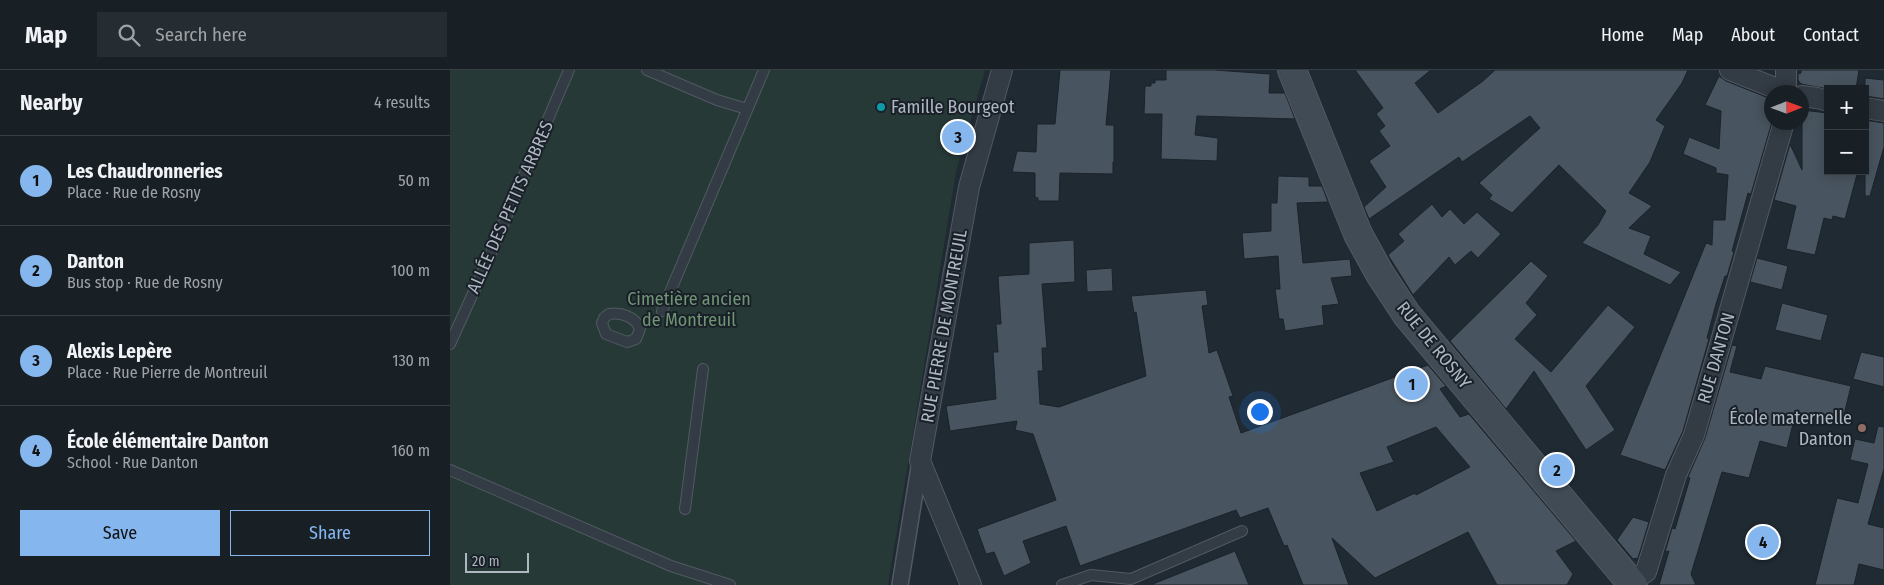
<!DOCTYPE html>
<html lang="en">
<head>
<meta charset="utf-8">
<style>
  :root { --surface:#182026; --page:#252d32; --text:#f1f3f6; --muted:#9fa3a7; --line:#363e43; --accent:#85b7ee }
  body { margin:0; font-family:"Fira Sans Condensed",sans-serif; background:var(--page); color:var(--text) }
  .controls { position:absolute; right:15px; top:15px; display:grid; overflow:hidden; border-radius:0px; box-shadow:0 2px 12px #0003 }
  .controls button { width:45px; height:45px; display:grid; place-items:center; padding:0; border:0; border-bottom:1px solid var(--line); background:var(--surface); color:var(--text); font:25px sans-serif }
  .compass { position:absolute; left:1314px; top:15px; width:45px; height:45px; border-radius:50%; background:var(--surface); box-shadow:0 2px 12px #0003; rotate:89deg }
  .scale { position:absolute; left:15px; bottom:12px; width:64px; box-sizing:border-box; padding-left:5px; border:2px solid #adb6c1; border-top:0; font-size:14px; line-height:18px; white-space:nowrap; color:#adb6c1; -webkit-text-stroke:4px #192028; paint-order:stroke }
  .you { position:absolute; left:809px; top:341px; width:18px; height:18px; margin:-12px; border:4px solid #fff; border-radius:50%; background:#1a73e8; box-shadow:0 0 0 8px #1a73e833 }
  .badge { display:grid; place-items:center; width:32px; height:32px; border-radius:50%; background:var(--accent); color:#111; font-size:16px; font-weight:700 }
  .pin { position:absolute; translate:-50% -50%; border:2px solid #fff; box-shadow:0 1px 5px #0006 }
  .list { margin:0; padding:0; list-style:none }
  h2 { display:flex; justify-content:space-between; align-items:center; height:65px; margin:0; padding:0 20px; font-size:21px }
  h2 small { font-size:16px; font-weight:400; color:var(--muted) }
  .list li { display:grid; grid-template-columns:32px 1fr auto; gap:15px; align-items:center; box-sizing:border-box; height:90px; padding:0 20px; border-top:1px solid var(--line) }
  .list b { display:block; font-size:19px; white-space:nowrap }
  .list p { margin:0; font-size:16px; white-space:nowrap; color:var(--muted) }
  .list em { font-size:16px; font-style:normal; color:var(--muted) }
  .actions { display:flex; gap:10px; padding:15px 20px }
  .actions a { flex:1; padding:11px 0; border:1px solid var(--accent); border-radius:0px; text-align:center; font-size:18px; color:var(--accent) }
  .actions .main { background:var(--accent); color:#111 }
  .icon { flex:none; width:28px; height:28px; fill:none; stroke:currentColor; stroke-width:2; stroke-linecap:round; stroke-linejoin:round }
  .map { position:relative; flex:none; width:1434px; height:515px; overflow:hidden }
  header { display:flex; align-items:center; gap:30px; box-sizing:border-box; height:70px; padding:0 25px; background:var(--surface); border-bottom:1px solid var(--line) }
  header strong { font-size:24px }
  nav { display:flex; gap:28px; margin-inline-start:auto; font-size:18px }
  .search { width:350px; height:45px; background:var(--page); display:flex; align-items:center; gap:12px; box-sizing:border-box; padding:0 18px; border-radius:0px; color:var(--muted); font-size:19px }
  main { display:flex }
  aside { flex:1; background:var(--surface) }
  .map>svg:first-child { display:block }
  .green { fill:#263937 }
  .building { fill:#48545f; stroke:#1b222a; fill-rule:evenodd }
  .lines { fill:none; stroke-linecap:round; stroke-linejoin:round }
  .service-casing { stroke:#515962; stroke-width:12 }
  .pedestrian-casing { stroke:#515962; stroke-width:18 }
  .minor-casing { stroke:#515962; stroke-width:22 }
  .secondary-casing { stroke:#515962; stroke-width:30 }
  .service { stroke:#333b44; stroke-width:10 }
  .pedestrian { stroke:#333b44; stroke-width:15 }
  .minor { stroke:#333b44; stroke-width:20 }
  .secondary { stroke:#414b56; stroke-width:28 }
  .culture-dot { fill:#0f9aa8; stroke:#192028; stroke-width:2 }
  .education-dot { fill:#8d6e63; stroke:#192028; stroke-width:2 }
  .labels { text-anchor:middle; stroke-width:4; stroke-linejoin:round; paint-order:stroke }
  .poi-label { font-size:18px; fill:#adb6c1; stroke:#192028; text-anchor:start }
  .street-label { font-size:18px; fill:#adb6c1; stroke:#192028 }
  .park-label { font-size:18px; fill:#6f9574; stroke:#192028 }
</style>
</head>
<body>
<header>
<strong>Map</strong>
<div class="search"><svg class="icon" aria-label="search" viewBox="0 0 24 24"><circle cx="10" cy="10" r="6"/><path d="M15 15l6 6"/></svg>Search here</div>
<nav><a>Home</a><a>Map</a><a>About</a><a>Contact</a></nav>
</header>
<main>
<aside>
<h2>Nearby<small>4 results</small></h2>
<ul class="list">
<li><span class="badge">1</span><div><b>Les Chaudronneries</b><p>Place · Rue de Rosny</p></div><em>50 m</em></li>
<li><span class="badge">2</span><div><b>Danton</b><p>Bus stop · Rue de Rosny</p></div><em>100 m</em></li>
<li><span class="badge">3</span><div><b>Alexis Lepère</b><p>Place · Rue Pierre de Montreuil</p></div><em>130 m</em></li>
<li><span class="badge">4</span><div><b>École élémentaire Danton</b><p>School · Rue Danton</p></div><em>160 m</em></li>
</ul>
<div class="actions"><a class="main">Save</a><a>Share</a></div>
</aside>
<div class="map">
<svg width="1434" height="515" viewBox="0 0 1434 515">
  <rect width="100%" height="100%" fill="#202a33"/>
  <path class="green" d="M 0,0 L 535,0 L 506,102 L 438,515 L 0,515 Z"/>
  <path class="building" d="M 610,0 L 661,0 L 656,55 L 664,55 L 664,92 L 663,92 L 663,104 L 610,103 L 609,131 L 588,131 L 588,128 L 585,127 L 585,103 L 562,102 L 567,81 L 586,82 L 587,54 L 605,54 Z
    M 716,0 L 765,0 L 820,4 L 819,23 L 835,23 L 845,49 L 747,46 L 745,65 L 768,68 L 767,91 L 711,89 L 712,44 L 694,44 L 695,16 L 701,16 L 701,13 L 705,13 L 705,10 L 716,10 Z
    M 905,0 L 981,0 L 965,13 L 988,43 L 1033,11 L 1045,0 L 1238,0 L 1232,13 L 1206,50 L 1215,56 L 1200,92 L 1179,123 L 1202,136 L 1179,158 L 1201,166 L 1194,184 L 1231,202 L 1220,215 L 1132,173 L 1148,155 L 1156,141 L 1109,95 L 1062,143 L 1039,129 L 1042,125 L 1029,113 L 1090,58 L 1080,46 L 1012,92 L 1009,87 L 919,149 L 914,137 L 936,117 L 919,91 L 940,76 L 929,61 L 935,56 L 926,44 L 933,38 Z
    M 1351,0 L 1409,0 L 1406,19 L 1378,19 L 1351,14 L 1348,10 L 1348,4 L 1351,3 Z
    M 1269,6 L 1276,11 L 1321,29 L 1322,52 L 1301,124 L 1298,123 L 1282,181 L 1284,182 L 1277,206 L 1275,206 L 1266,234 L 1257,268 L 1259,269 L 1233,361 L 1215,400 L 1170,385 L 1256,173 L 1262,175 L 1263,150 L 1275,150 L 1278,105 L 1266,103 L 1266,98 L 1233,84 L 1239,67 L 1269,79 L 1271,41 L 1255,35 Z
    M 1415,8 L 1434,10 L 1434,29 L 1415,26 Z
    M 1352,40 L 1378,43 L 1378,101 L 1408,101 L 1395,149 L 1383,146 L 1382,150 L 1374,148 L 1365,185 L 1336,179 L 1346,136 L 1324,130 L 1340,74 L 1352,100 Z
    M 1415,50 L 1434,53 L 1434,77 L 1420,126 L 1415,126 Z
    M 828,106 L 859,107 L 859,116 L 872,116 L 878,132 L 847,133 L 853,193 L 900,189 L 902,206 L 881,208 L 889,234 L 872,236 L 874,255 L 835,261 L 833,249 L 829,249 L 825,219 L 830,219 L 828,186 L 794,189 L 792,163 L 821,161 L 821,133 L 827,133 Z
    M 982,134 L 992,147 L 1000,139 L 1014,154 L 1027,142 L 1051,164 L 1028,188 L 1021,181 L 1005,195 L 999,187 L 963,225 L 938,185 L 954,171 L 948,164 Z
    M 624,170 L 625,212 L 592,214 L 597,278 L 592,278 L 593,301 L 588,301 L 590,334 L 609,337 L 696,306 L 686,242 L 684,243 L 681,226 L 756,220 L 758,235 L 752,236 L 759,283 L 767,280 L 783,326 L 779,327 L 791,363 L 978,295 L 996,316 L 990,319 L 1010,347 L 1019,344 L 1126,471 L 1106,481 L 1123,504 L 1117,515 L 1047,515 L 1018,462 L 925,508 L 882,468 L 899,515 L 853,515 L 837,475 L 834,476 L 818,438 L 790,448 L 786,440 L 630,496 L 616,456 L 573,471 L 581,493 L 554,506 L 544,482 L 536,484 L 527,459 L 606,430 L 583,364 L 565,360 L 567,351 L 500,361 L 496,336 L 546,329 L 543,282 L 548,282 L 546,254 L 551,254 L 548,206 L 579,204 L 579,173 ZM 986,357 L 1020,397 L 966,425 L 965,423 L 927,441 L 910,403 L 944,392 L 937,377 Z
    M 1307,188 L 1338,196 L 1332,220 L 1300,212 Z
    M 1081,191 L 1098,206 L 1076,233 L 1087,245 L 1065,269 L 1101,302 L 1158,235 L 1185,257 L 1136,316 L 1165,360 L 1136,380 L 1084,301 L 1056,339 L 1000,271 Z
    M 662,198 L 663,221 L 637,222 L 636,200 Z
    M 1332,233 L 1378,245 L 1371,271 L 1325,260 Z
    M 1282,275 L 1287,276 L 1280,302 L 1311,309 L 1315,296 L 1401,316 L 1392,353 L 1346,342 L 1337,378 L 1310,371 L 1299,408 L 1272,402 L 1241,504 L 1246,515 L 1209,515 L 1219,481 L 1215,482 L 1222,458 L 1225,459 L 1240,408 L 1238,407 L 1255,368 Z
    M 1411,282 L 1434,287 L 1434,317 L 1403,309 Z
    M 1428,356 L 1434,357 L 1434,399 L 1418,454 L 1434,458 L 1434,500 L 1409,494 L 1404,515 L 1365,515 L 1387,428 L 1408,433 L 1418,394 L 1400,390 L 1405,369 L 1424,373 Z
    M 1183,447 L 1199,452 L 1188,488 L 1183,489 L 1167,470 Z
    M 785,481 L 799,515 L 703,515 L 703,514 Z"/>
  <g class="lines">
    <defs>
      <path id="service" d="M 197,0 L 267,30 L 297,39
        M 212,241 L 314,0
        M 159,244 C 171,242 186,247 190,259 L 186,269 L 177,272 L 156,264 L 152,253 L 154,248 Z
        M 0,274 L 34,199 L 119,0
        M 0,400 L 221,496 L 280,515
        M 235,439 L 253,299
        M 612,515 L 641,505 L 681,509 L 792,461"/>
      <path id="pedestrian" d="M 450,515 L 470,391"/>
      <path id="minor" d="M 1280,0 L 1335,22
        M 1336,0 L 1336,22
        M 1352,26 L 1367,28 L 1378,31
        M 1415,38 L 1434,41
        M 521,515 L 470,391 L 519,117 L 552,0
        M 1175,515 L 1196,502 L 1226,405 L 1244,365 L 1334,52"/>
      <path id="secondary" d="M 842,0 L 908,164 L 930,204 L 957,245 L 1183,515"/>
    </defs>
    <use href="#service" class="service-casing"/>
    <use href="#pedestrian" class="pedestrian-casing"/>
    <use href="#minor" class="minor-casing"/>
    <use href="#secondary" class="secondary-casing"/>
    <use href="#service" class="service"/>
    <use href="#pedestrian" class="pedestrian"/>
    <use href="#minor" class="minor"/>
    <use href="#secondary" class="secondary"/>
  </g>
  <circle class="culture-dot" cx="431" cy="37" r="5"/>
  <circle class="education-dot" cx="1412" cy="358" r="5"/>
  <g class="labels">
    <g class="poi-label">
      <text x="441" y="43">Famille Bourgeot</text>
      <text x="1402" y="354" text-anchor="end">École maternelle<tspan x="1402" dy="21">Danton</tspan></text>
    </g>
    <g class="street-label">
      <text transform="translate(60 137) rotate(-66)" y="6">ALLÉE DES PETITS ARBRES</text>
      <text transform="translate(494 256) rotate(-80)" y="6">RUE PIERRE DE MONTREUIL</text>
      <text transform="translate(984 275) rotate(51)" y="6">RUE DE ROSNY</text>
      <text transform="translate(1266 288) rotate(-74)" y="6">RUE DANTON</text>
    </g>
    <g class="park-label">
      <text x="239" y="235">Cimetière ancien<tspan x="239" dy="21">de Montreuil</tspan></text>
    </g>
  </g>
</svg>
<div class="controls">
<button>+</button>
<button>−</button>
</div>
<svg class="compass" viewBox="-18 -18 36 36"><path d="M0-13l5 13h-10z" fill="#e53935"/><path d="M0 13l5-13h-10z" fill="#9fa3a7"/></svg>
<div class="scale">20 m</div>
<div class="you"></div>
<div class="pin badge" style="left:962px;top:314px">1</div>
<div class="pin badge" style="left:1107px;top:400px">2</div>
<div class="pin badge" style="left:508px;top:67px">3</div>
<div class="pin badge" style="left:1313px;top:472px">4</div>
</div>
</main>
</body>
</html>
